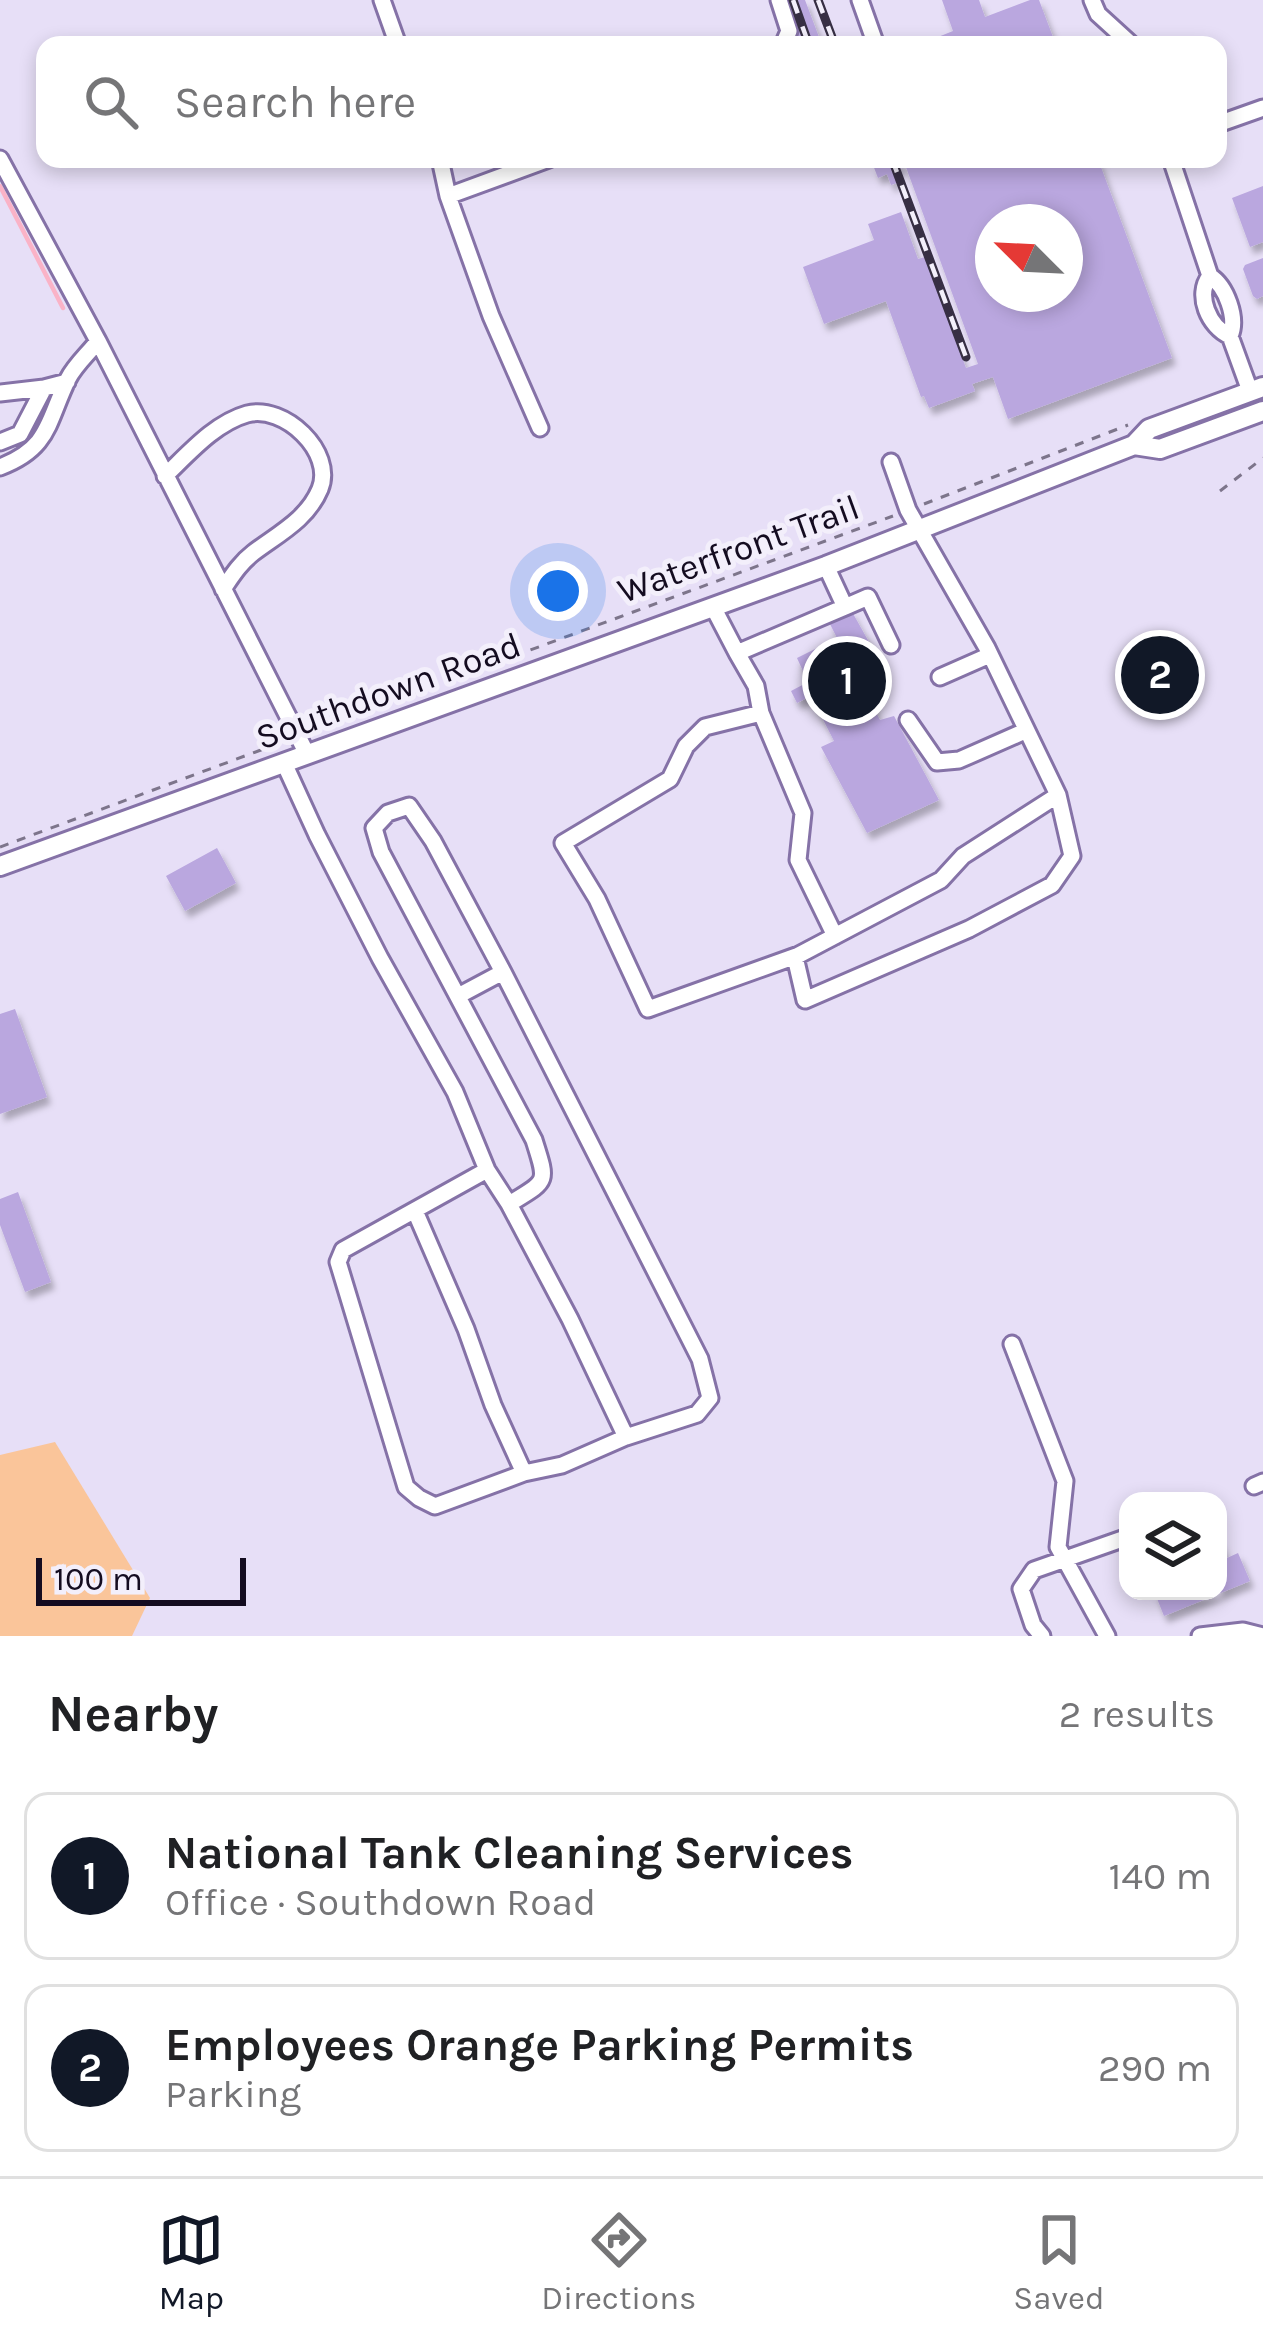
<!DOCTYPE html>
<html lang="en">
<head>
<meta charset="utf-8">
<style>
  :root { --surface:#fff; --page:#f2f2f2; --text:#202124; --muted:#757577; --line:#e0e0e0; --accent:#111827 }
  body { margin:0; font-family:Karla,sans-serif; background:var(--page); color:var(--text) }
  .controls { position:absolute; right:36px; bottom:36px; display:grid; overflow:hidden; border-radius:24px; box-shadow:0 6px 18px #0003 }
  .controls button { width:108px; height:108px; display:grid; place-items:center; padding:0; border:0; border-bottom:3px solid var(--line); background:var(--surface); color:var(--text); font:60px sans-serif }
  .compass { position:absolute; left:975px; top:204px; width:108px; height:108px; border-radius:50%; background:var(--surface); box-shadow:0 6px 18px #0003; rotate:294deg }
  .scale { position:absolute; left:36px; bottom:30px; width:210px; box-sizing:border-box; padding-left:12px; border:6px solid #140c20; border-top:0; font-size:33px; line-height:42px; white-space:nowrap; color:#140c20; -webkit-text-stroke:9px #f3effb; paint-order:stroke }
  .you { position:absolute; left:558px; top:591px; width:42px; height:42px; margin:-30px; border:9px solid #fff; border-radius:50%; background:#1a73e8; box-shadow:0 0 0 18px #1a73e833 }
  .badge { display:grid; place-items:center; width:78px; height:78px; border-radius:50%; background:var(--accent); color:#fff; font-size:39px; font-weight:700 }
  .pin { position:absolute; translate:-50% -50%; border:6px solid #fff; box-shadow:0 3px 12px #0006 }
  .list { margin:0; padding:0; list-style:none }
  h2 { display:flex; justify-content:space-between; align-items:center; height:156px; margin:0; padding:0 48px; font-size:51px }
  h2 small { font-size:39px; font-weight:400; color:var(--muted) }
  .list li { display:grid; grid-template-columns:78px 1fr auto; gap:36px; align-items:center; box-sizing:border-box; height:168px; margin:0 24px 24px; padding:0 24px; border:3px solid var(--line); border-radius:24px }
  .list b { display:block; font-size:45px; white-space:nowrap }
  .list p { margin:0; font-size:39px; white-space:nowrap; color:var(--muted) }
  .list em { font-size:39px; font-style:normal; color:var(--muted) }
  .icon { flex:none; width:66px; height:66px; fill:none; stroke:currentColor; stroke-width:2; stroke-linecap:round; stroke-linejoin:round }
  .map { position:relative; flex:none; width:1263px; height:1636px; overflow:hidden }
  .search { position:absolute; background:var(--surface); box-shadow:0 6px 18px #0003; left:36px; right:36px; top:36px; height:132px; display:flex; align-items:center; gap:30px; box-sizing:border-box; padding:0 42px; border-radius:24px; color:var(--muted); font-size:45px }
  .sheet { height:540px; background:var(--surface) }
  nav { display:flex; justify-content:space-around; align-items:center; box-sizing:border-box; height:168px; border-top:3px solid var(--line); background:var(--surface); font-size:33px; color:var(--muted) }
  nav a { display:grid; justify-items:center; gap:6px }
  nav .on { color:var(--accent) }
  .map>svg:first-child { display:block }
  .green { fill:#fac59a }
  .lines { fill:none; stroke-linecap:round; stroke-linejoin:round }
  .stream { stroke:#fab3c7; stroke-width:4.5 }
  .building { fill:#baa7df; fill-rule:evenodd; filter:url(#shadow) }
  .minor-casing { stroke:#8572a7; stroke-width:21 }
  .major-casing { stroke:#8572a7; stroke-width:24 }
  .path { stroke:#7d758b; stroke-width:3; stroke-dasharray:9 9; stroke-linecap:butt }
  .minor { stroke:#fff; stroke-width:15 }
  .major { stroke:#fff; stroke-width:18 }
  .rail-casing { stroke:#372f44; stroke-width:9 }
  .rail { stroke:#f3effb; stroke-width:4.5; stroke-dasharray:14; stroke-linecap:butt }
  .labels { text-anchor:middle; stroke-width:10; stroke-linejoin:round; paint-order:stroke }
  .street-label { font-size:36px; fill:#140c20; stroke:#f3effb }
</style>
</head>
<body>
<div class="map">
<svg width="1263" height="1636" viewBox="0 0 1263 1636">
  <defs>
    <filter id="shadow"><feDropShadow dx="4" dy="7" stdDeviation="3" flood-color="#0004"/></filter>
  </defs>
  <rect width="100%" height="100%" fill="#e7dff7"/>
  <path class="green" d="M 55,1442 L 150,1598 L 132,1636 L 0,1636 L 0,1455 Z"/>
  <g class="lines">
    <path class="stream" d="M 0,186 L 63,308"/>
  </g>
  <path class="building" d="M 797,0 L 805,0 L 822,45 L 813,45 L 812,42 L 801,45 L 794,25 L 804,21 Z
    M 942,0 L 979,0 L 985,17 L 1030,0 L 1039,0 L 1056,45 L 918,45 L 953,31 Z
    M 882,159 L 899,159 L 902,168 L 893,172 L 897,183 L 891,185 L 887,174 L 878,178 L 873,165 L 882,161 Z
    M 903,159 L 1098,159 L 1172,358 L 1008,419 L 993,377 L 972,384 L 975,391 L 929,408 L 924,396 L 921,397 L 886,301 L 824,324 L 803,267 L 874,240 L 868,224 L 901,212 L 918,259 L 925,257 L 966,368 L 978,364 ZM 993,222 L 1065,222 L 1065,294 L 993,294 Z
    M 1263,186 L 1263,242 L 1250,247 L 1232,198 Z
    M 1263,258 L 1263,296 L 1257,299 L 1253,296 L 1243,269 L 1245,265 Z
    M 851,610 L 869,642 L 847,657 L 880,720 L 894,716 L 939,800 L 867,833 L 821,747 L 834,741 L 811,696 L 797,703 L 791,691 L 808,682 L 797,658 L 837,638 L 829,622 Z
    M 217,848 L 236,883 L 185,911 L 166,876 Z
    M 15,1009 L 47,1097 L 0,1114 L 0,1014 Z
    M 18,1192 L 51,1282 L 25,1292 L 0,1225 L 0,1199 Z
    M 1218,1536 L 1227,1558 L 1238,1553 L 1250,1581 L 1164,1616 L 1154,1591 L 1218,1591 Z"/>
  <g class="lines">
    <defs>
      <path id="minor" d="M 382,0 L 398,45
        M 779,0 L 789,31 L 783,45
        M 860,0 L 876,45
        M 1092,0 L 1098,14 L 1132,45
        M 1218,124 L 1263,108
        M 0,159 L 98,341 C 88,354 75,365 68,379 C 47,422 50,448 0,467
        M 440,159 L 448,196 L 491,316 L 540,428
        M 1171,159 L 1210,276 C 1226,286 1238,318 1230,336 L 1250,391
        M 448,196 L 549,159
        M 1210,276 C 1195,295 1209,327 1230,336
        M 98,341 L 307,754
        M 0,393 L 44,388
        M 0,442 L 20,434 L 44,388 L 67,382
        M 891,462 L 908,510 L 987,648 L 1058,795 L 1072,856 L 1052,885 L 969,929 L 805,1000 L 795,957 L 941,880 L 963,856 L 1058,795
        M 165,476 C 189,453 215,423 247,414 C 284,404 335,452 320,489 C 307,520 278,534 253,553 C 240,563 232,576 223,589
        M 713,607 L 737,653 L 845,607 L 826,566
        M 845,607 L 868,597 L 891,645
        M 737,653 L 756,686 L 761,713
        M 940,677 L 990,655
        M 908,720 L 937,762 L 959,760 L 1025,731
        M 284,763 L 317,835 L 380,958 L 455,1092 L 487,1170 L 509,1204 L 570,1319 L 626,1437
        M 796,956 L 648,1009 L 597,899 L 563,843 L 670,779 L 686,746 L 705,727 L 761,713 L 803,813 L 798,860 L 835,936
        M 458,996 L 503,972
        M 487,1170 L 343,1250 L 338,1262 L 406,1487 L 419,1498 L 435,1506 L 524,1473 L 562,1465 L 626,1437 L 697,1414 L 710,1398 L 700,1359 L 503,972 L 433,841 L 409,806 L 388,813 L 374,828 L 381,852 L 534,1140 C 548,1184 548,1180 509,1204
        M 415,1211 L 466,1329 L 493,1405 L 524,1473
        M 1012,1344 L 1065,1481 L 1058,1547 L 1107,1636
        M 1254,1486 L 1263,1482
        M 1042,1636 L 1033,1625 L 1021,1589 L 1034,1570 L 1128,1537
        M 1200,1636 L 1243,1631 L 1263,1636"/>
      <path id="major" d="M 1134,445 L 1160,449 L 1263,411
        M 0,866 L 826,566 L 1134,445 L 1149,429 L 1263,387"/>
    </defs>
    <use href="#minor" class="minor-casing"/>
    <use href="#major" class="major-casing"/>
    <path class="path" d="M 1220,491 L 1263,458
      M 924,504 L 1128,425
      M 311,731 L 893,516
      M 0,847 L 285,741"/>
    <use href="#minor" class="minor"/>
    <use href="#major" class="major"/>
    <defs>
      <path id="rail" d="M 793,0 L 809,45
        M 818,0 L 835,45
        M 867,159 L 868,162
        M 892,159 L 966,357"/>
    </defs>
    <use href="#rail" class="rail-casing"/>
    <use href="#rail" class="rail"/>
  </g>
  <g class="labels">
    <g class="street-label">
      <text transform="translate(738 548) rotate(-20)" y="13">Waterfront Trail</text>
      <text transform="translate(388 690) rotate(-20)" y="13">Southdown Road</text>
    </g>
  </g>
</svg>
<div class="controls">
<button><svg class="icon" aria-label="layers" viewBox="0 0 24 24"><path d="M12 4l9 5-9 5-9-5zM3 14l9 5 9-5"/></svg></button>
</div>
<svg class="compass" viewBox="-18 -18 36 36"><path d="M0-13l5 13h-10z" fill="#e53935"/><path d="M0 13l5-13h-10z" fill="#757577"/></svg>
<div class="scale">100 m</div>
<div class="you"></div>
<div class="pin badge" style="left:847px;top:681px">1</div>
<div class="pin badge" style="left:1160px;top:675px">2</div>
<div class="search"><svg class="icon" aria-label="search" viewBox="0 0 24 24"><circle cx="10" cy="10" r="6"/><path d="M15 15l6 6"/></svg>Search here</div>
</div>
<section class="sheet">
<h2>Nearby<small>2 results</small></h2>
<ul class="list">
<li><span class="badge">1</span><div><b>National Tank Cleaning Services</b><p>Office · Southdown Road</p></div><em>140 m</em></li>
<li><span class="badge">2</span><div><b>Employees Orange Parking Permits</b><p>Parking</p></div><em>290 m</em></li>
</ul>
</section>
<nav>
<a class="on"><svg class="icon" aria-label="map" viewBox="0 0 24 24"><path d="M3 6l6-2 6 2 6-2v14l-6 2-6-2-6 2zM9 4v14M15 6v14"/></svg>Map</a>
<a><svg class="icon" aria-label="directions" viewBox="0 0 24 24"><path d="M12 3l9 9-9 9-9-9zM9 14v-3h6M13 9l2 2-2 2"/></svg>Directions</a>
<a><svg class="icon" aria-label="saved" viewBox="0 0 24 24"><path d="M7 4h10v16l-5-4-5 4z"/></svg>Saved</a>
</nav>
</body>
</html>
